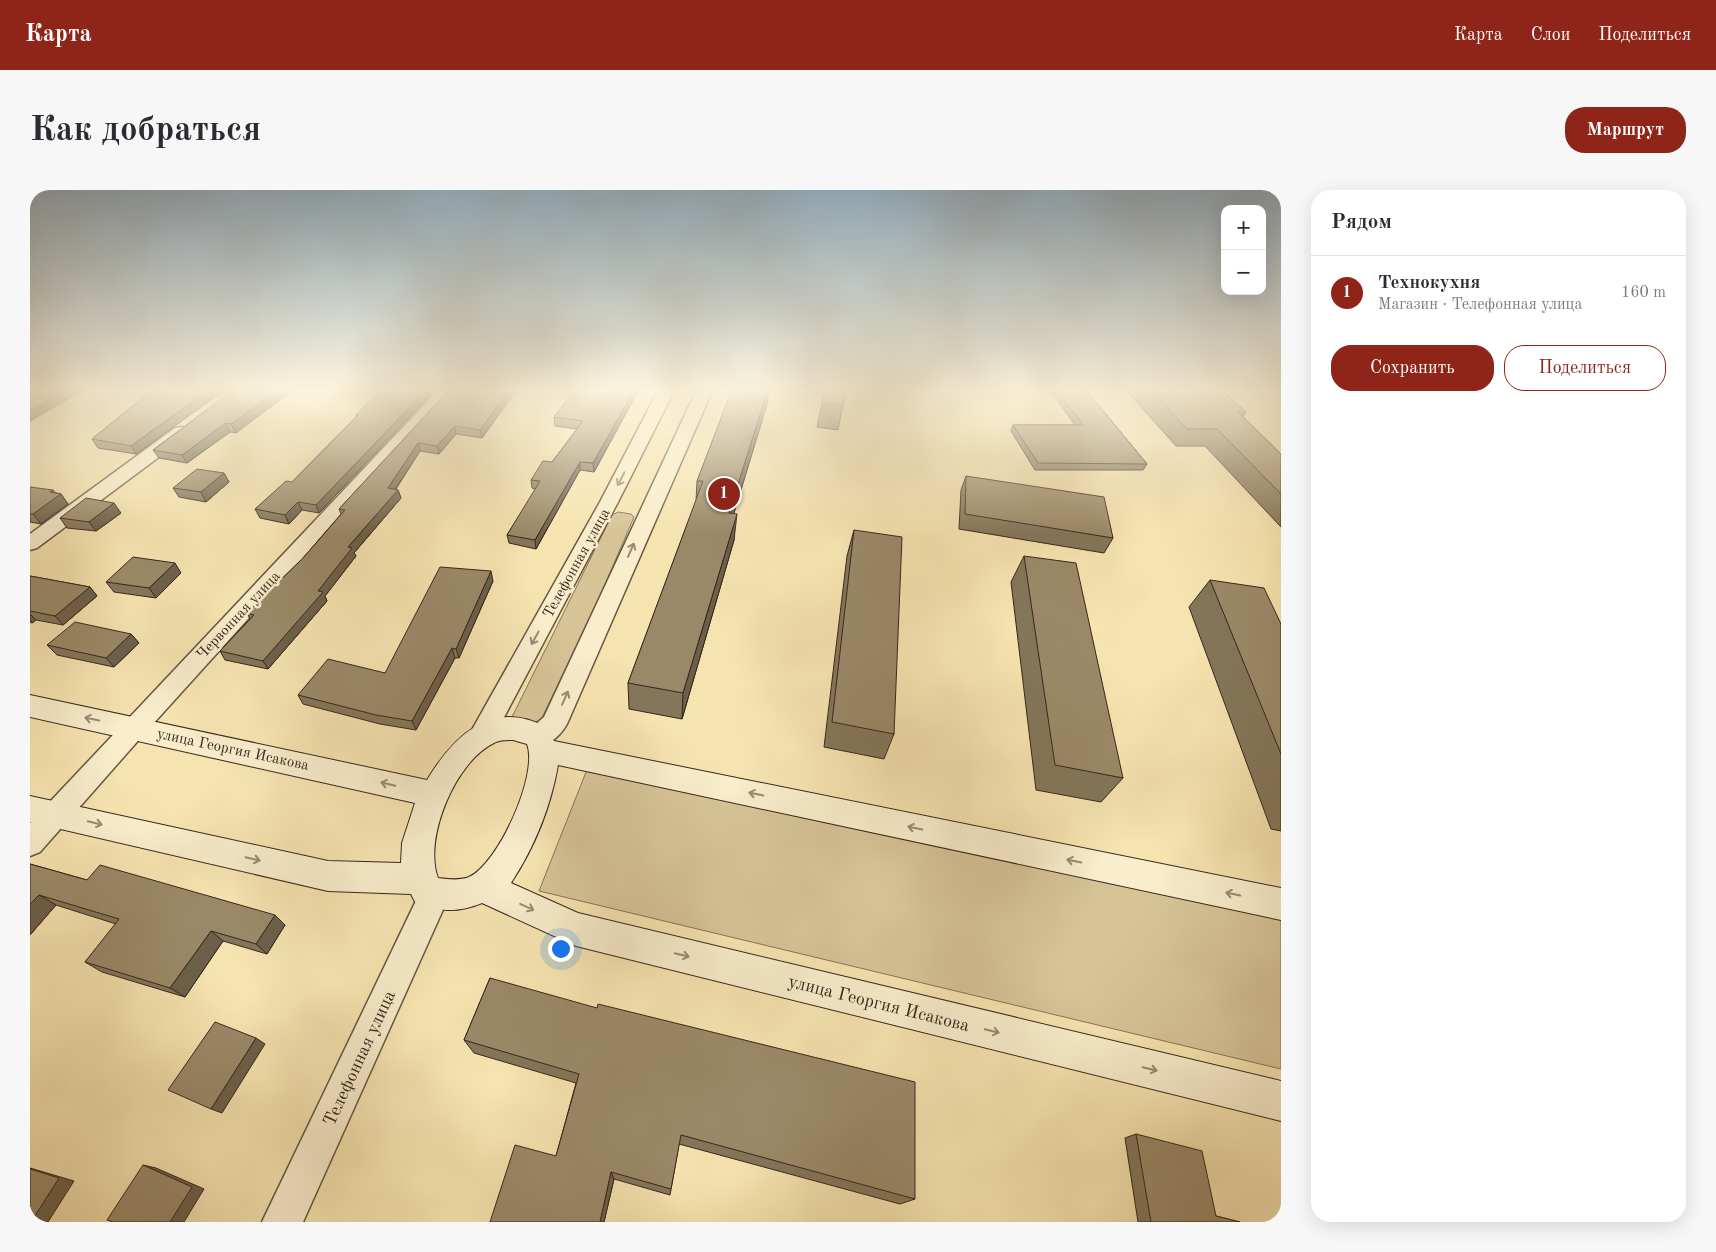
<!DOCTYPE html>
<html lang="ru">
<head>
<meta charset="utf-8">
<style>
  :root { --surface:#fff; --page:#f7f7f7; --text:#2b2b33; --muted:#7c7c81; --line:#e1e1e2; --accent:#8f2418 }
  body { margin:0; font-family:"Old Standard TT",serif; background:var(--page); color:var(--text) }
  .controls { position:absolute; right:15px; top:15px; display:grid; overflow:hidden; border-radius:10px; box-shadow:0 5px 20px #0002 }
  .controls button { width:45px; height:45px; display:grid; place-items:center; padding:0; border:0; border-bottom:1px solid var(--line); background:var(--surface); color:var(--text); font:25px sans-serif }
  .you { position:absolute; left:530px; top:758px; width:18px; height:18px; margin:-12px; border:4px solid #fff; border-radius:50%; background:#1a73e8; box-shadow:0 0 0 8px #1a73e833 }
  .badge { display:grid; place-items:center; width:32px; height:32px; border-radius:50%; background:var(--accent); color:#fff; font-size:16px; font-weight:700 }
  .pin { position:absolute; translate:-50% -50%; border:2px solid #fff; box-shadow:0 1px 5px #0006 }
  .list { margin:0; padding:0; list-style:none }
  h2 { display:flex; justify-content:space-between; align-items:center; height:65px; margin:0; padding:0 20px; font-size:21px }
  h2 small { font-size:16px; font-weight:400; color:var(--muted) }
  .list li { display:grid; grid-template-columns:32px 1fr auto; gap:15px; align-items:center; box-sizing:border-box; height:75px; padding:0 20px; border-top:1px solid var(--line) }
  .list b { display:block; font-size:19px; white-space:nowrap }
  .list p { margin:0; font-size:16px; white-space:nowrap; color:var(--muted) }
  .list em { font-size:16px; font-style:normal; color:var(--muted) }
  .actions { display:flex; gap:10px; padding:15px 20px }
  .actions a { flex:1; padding:11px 0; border:1px solid var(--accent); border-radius:20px; text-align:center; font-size:18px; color:var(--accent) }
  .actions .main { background:var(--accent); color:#fff }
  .map { position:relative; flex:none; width:1251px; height:1032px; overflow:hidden; border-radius:20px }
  header { display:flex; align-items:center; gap:30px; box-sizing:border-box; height:70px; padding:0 25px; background:var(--accent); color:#fff }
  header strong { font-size:24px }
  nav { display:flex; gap:28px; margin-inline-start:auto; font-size:18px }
  .intro { display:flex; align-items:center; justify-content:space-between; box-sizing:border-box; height:120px; padding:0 30px }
  h1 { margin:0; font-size:35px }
  .button { padding:12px 22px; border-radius:20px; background:var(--accent); color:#fff; font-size:18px; font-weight:700 }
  main { display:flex; gap:30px; padding:0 30px }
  aside { flex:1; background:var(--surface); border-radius:20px; box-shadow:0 5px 20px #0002 }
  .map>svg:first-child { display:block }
  .green { fill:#d6c497; stroke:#86755a }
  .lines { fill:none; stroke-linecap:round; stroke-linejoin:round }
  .street-casing { stroke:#675641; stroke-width:3 }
  .secondary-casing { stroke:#37261c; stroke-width:2 }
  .street { fill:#f9edcc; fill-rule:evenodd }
  .secondary { fill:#f9edcc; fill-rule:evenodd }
  .wall { fill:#84765a; stroke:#37261c }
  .shaded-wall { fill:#6c604a; stroke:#37261c }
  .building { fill:#9a8969; stroke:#37261c }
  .oneway { stroke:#988a74 }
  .labels { text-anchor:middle; stroke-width:5; stroke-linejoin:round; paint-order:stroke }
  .street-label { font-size:15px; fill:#37261c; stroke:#f9edcc }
  .near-street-label { font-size:18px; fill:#37261c; stroke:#f9edcc }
</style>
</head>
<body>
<header>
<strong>Карта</strong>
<nav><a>Карта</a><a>Слои</a><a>Поделиться</a></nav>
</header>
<div class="intro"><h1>Как добраться</h1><a class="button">Маршрут</a></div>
<main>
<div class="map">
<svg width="1251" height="1032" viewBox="0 0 1251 1032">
  <rect width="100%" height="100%" fill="#f6e4b0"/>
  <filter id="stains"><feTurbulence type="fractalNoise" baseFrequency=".004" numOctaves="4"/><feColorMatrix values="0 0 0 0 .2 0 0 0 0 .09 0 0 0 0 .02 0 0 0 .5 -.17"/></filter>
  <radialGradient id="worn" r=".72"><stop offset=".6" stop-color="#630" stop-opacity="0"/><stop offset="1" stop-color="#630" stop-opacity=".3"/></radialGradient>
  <path class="green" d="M 588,322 L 601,324 L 604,327 L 567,413 L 510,532 L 501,535 L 485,532 L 482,527 L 582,325 Z
    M 558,577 L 1251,721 L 1251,879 L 509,701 Z"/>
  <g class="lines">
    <defs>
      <path id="street" d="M 409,199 L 426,199 L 113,545 L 10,662 L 0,666 L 0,633 Z
        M 629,199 L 645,199 L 588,312 L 461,552 L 452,555 L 443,552 L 439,545 L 443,538 L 570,312 Z
        M 667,199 L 683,199 L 537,534 C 529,548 515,560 499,554 L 495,547 L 499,540 L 514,527 Z
        M 151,237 L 157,238 L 159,242 L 157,246 L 7,358 L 0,360 L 0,344 L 145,238 Z
        M 405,690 L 416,694 L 420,704 L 273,1032 L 232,1032 L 394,694 Z"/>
      <path id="secondary" d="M 0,505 L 397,590 C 423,547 461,508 516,537 L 524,551 L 1251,698 L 1251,730 L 528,575 C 521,616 504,658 481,693 L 548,723 L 1251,891 L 1251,931 L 546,756 L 452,713 C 428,723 409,722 385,712 L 381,704 L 298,701 L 0,632 L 0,606 L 298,671 L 371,673 L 372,653 L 385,613 L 0,527 ZM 483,550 L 497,554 C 509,584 468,674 439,687 C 429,691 417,689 408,688 C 393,648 426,571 464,553 C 469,550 477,550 483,550 Z"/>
    </defs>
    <use href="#street" class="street-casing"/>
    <use href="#secondary" class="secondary-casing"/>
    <use href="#street" class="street"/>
    <use href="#secondary" class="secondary"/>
  </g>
  <path class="wall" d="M 124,199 L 196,199 L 106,264 L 68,258 L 62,249 Z
    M 205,199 L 206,243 L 200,242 L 157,273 L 129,268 L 123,260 Z
    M 353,199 L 406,199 L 289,323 L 272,320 L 259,334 L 230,328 L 225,319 L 262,292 L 326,227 L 326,225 Z
    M 420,199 L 487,199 L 452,248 L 426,244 L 409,264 L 390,261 L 366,299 L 368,300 L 371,308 L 324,363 L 326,366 L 295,406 L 297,411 L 238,479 L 195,470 L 190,461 L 220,429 L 217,423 L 273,368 L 311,324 L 309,319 Z
    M 781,199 L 816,199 L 808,240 L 787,237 L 794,204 L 780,202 Z
    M 1019,199 L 1055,199 L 1117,274 L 1113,280 L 1005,280 L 981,241 L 983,235 L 1045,235 Z
    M 1095,199 L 1191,199 L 1216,222 L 1213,227 L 1251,264 L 1251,337 L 1175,256 L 1146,256 Z
    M 607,203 L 564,282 L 550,280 L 506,359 L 479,353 L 477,345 L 506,299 L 502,298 L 501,290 L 522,272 L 547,239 L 525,236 L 524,227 Z
    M 737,214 L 704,323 L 704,350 L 652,529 L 599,519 L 598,493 L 666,311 L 667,291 Z
    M 194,283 L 199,292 L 176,312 L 149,307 L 143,298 Z
    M 936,286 L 1083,348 L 1074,363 L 929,339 L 931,300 Z
    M 0,297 L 31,304 L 38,314 L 11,334 L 0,332 Z
    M 91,323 L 66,341 L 37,338 L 30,328 Z
    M 824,340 L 864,544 L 854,569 L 794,557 L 817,366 Z
    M 994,366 L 1093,588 L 1071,612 L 1006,600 L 981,392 Z
    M 151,383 L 126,408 L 84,402 L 76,392 Z
    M 0,386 L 60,397 L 67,406 L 33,435 L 6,430 L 2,433 L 0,432 Z
    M 1180,390 L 1251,434 L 1251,641 L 1241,639 L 1159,417 Z
    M 463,391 L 429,468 L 425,468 L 386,540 L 350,534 L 273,514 L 268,505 L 355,483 Z
    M 101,444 L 109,453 L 84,477 L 27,465 L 17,455 Z
    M 0,674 L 57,690 L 255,735 L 237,764 L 193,751 L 155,807 L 72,782 L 55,772 L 86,734 L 26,715 L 0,745 Z
    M 460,788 L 885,1009 L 870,1014 L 649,954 L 640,1005 L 584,989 L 574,1032 L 460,1032 L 526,966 L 546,893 L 444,863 L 434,850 Z
    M 1106,944 L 1186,1026 L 1210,1032 L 1108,1032 L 1095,948 Z"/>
  <path class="shaded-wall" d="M 38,199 L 55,199 L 0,231 L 0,221 Z
    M 180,199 L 196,199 L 106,264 L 101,256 Z
    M 250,199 L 264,199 L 206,243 L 201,234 Z
    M 397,199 L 406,199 L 289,323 L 286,315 Z
    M 480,199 L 487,199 L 452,248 L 450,240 Z
    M 605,199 L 607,199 L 607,203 L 564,282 L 563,273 Z
    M 738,199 L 739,199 L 737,214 L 696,349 L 699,323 Z
    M 196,233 L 200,242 L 157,273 L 152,265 Z
    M 425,236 L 426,244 L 409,264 L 407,256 Z
    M 388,253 L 390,261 L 361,306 L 358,298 Z
    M 550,272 L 550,280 L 506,359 L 505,350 Z
    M 194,283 L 199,292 L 176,312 L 171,302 Z
    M 23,300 L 28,306 L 31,304 L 38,314 L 11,334 L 3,324 L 20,302 Z
    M 368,300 L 371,308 L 324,363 L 326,366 L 295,406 L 297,411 L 238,479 L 233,471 L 288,401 L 318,357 Z
    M 268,312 L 272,320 L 259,334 L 255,325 Z
    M 84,313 L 91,323 L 66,341 L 59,332 Z
    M 707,324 L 704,350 L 652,529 L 653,503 Z
    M 145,373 L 151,383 L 126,408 L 119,398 Z
    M 461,381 L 463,391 L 429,468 L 426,459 Z
    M 60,397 L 67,406 L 33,435 L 25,426 Z
    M 0,424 L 6,430 L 2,433 L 0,430 Z
    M 101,444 L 109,453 L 84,477 L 76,468 Z
    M 422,458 L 425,468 L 386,540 L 382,531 Z
    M 9,705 L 26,715 L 0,745 L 0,714 Z
    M 245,725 L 255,735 L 237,764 L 226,754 Z
    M 181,741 L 193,751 L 155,807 L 140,798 Z
    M 226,848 L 235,854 L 192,923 L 181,919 Z
    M 113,975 L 126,978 L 174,999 L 154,1032 L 140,1032 Z
    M 0,978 L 44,991 L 18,1032 L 1,1032 Z
    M 581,982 L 584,989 L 574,1032 L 570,1032 Z"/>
  <path class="building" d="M 0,199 L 38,199 L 0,221 Z
    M 124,199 L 180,199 L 101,256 L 62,249 Z
    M 205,199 L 250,199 L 201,234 L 196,233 L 152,265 L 123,260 Z
    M 353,199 L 397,199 L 286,315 L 268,312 L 255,325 L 225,319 L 256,291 L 262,292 L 328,225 L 326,225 Z
    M 420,199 L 480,199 L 450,240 L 425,236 L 407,256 L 388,253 L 358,298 L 368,300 L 318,357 L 322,358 L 288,401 L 293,402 L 233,471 L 190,461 L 224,425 L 217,423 L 273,368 L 315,320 L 309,319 Z
    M 545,199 L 605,199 L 563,273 L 550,272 L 505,350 L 477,345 L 510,291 L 501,290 L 513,271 L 522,272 L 553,231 L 524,227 Z
    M 702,199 L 738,199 L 699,323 L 707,324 L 653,503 L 598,493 L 673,291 L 667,291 Z
    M 795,199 L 816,199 L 814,215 L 792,213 Z
    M 1026,199 L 1055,199 L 1117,274 L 1008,273 L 983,235 L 1053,235 Z
    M 1120,199 L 1191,199 L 1216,222 L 1208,222 L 1251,264 L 1251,304 L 1187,239 L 1157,239 Z
    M 167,279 L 194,283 L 171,302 L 143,298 Z
    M 936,286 L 1074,307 L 1083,348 L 935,324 Z
    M 0,297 L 23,300 L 20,302 L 31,304 L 3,324 L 0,324 Z
    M 56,308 L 84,313 L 59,332 L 30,328 Z
    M 824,340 L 872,347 L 864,544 L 802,532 Z
    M 994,366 L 1046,373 L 1093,588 L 1025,575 Z
    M 103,367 L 145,373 L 119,398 L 76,392 Z
    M 410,377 L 461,381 L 426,459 L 422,458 L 382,531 L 346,525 L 268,505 L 298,469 L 355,483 Z
    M 0,386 L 60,397 L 25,426 L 0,421 Z
    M 1180,390 L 1234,398 L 1251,434 L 1251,564 Z
    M 45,432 L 101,444 L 76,468 L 17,455 Z
    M 0,674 L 57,690 L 70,675 L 245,725 L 226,754 L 181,741 L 140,798 L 55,772 L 89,729 L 9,705 L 0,714 Z
    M 460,788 L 567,818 L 568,814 L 885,892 L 885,1009 L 651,945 L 641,999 L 581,982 L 570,1032 L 460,1032 L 485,955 L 526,966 L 549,884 L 434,850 Z
    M 185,832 L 226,848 L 181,919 L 138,900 Z
    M 1106,944 L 1172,961 L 1186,1026 L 1210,1032 L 1121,1032 Z
    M 113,975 L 162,997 L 140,1032 L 83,1032 L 77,1030 Z
    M 0,979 L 29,988 L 1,1032 L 0,1032 Z"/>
  <defs><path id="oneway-shaft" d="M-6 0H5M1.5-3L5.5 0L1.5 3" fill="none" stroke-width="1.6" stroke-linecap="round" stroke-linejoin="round" transform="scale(1.25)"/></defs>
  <g class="oneway">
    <use href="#oneway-shaft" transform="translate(591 289) rotate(117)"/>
    <use href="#oneway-shaft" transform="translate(601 360) rotate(-66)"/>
    <use href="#oneway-shaft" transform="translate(505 448) rotate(119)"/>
    <use href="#oneway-shaft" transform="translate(535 508) rotate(-66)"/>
    <use href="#oneway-shaft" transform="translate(62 529) rotate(-169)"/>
    <use href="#oneway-shaft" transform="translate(358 594) rotate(-167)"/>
    <use href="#oneway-shaft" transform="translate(726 604) rotate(-168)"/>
    <use href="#oneway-shaft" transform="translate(65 633) rotate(13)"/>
    <use href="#oneway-shaft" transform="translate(885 638) rotate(-168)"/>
    <use href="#oneway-shaft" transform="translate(223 669) rotate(13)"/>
    <use href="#oneway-shaft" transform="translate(1044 671) rotate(-168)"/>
    <use href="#oneway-shaft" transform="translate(1203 704) rotate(-168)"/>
    <use href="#oneway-shaft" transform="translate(497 717) rotate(25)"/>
    <use href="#oneway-shaft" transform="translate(652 765) rotate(14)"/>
    <use href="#oneway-shaft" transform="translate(962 841) rotate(14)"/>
    <use href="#oneway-shaft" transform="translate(1120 879) rotate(14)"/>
  </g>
  <linearGradient id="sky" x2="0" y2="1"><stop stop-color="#93adbe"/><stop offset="0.58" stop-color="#fbf3db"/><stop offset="1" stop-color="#fbf3db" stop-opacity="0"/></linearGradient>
  <rect width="1251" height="344" fill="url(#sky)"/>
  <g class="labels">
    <g class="street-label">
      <text transform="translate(546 373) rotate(-61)" y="5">Телефонная улица</text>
      <text transform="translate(208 425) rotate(-47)" y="5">Червонная улица</text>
      <text transform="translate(203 559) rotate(12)" y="5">улица Георгия Исакова</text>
    </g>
    <g class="near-street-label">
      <text transform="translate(849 813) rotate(14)" y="6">улица Георгия Исакова</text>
      <text transform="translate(329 868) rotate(-65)" y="6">Телефонная улица</text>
    </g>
  </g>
  <rect width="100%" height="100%" filter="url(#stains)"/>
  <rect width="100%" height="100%" fill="url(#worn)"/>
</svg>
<div class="controls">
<button>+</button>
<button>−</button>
</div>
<div class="you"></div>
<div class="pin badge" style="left:694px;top:304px">1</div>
</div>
<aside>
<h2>Рядом<small></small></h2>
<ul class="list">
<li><span class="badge">1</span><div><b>Технокухня</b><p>Магазин · Телефонная улица</p></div><em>160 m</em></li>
</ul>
<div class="actions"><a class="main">Сохранить</a><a>Поделиться</a></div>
</aside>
</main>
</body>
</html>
